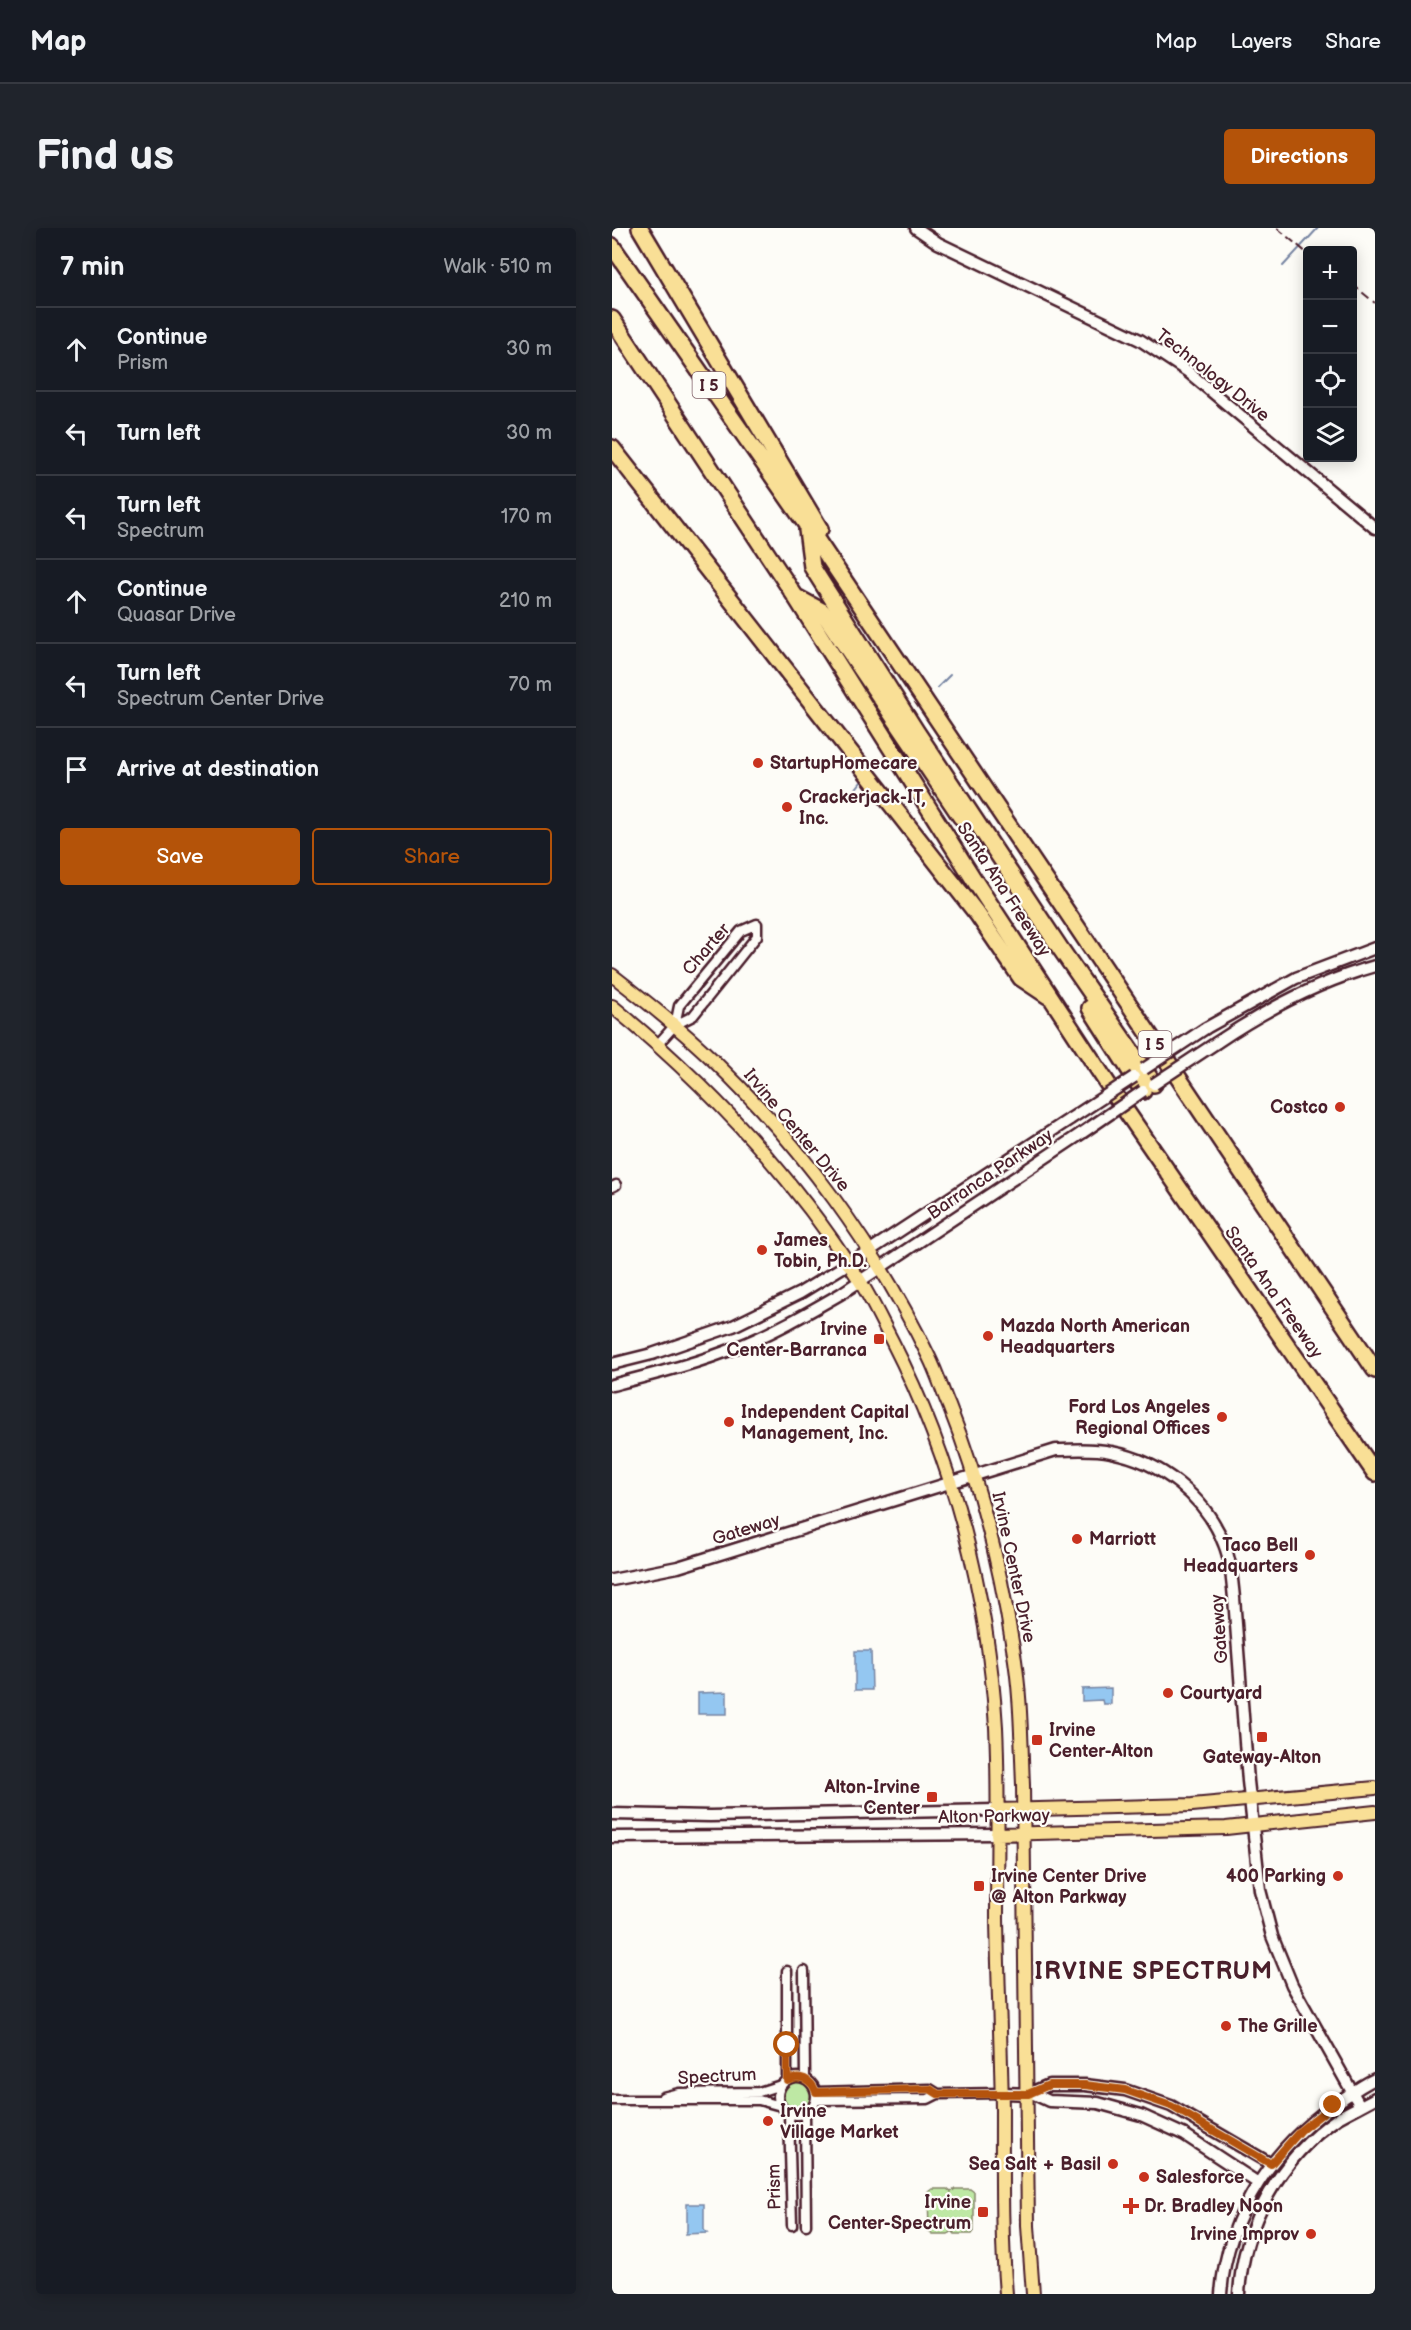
<!DOCTYPE html>
<html lang="en">
<head>
<meta charset="utf-8">
<style>
  :root { --surface:#171b24; --page:#20242c; --text:#f1f3f6; --muted:#9ea1a6; --line:#363941; --accent:#b45309 }
  body { margin:0; font-family:"Balsamiq Sans",sans-serif; background:var(--page); color:var(--text) }
  .controls { position:absolute; right:18px; top:18px; display:grid; overflow:hidden; border-radius:6px; box-shadow:0 3px 15px #0003 }
  .controls button { width:54px; height:54px; display:grid; place-items:center; padding:0; border:0; border-bottom:2px solid var(--line); background:var(--surface); color:var(--text); font:30px sans-serif }
  .stop { position:absolute; width:18px; height:18px; margin:-14px; border:4px solid #b45309; border-radius:50%; background:#fff }
  .stop.end { background:#b45309; border-color:#fff; box-shadow:0 2px 6px #0008 }
  .list { margin:0; padding:0; list-style:none }
  h2 { display:flex; justify-content:space-between; align-items:center; height:78px; margin:0; padding:0 24px; font-size:26px }
  h2 small { font-size:20px; font-weight:400; color:var(--muted) }
  .list li { display:grid; grid-template-columns:39px 1fr auto; gap:18px; align-items:center; box-sizing:border-box; height:84px; padding:0 24px; border-top:2px solid var(--line) }
  .list b { display:block; font-size:22px; white-space:nowrap }
  .list p { margin:0; font-size:20px; white-space:nowrap; color:var(--muted) }
  .list em { font-size:20px; font-style:normal; color:var(--muted) }
  .actions { display:flex; gap:12px; padding:18px 24px }
  .actions a { flex:1; padding:14px 0; border:2px solid var(--accent); border-radius:6px; text-align:center; font-size:21px; color:var(--accent) }
  .actions .main { background:var(--accent); color:#fff }
  .icon { flex:none; width:33px; height:33px; fill:none; stroke:currentColor; stroke-width:2; stroke-linecap:round; stroke-linejoin:round }
  .map { position:relative; flex:none; width:763px; height:2066px; overflow:hidden; border-radius:6px }
  header { display:flex; align-items:center; gap:36px; box-sizing:border-box; height:84px; padding:0 30px; background:var(--surface); border-bottom:2px solid var(--line) }
  header strong { font-size:28px }
  nav { display:flex; gap:33px; margin-inline-start:auto; font-size:21px }
  .intro { display:flex; align-items:center; justify-content:space-between; box-sizing:border-box; height:144px; padding:0 36px }
  h1 { margin:0; font-size:42px }
  .button { padding:15px 27px; border-radius:6px; background:var(--accent); color:#fff; font-size:21px; font-weight:700 }
  main { display:flex; gap:36px; padding:0 36px }
  aside { flex:1; background:var(--surface); border-radius:6px; box-shadow:0 3px 15px #0003 }
  .map>svg:first-child { display:block }
  .green { fill:#bee8a4; stroke:#848468; stroke-width:1.5 }
  .water { fill:#94c7f1; stroke:#7684a2; stroke-width:1.5 }
  .lines { fill:none; stroke-linecap:round; stroke-linejoin:round }
  .stream { stroke:#7684a2; stroke-width:2 }
  .street-casing { stroke:#4a1f2b; stroke-width:13 }
  .secondary-casing { stroke:#4a1f2b; stroke-width:15 }
  .primary-casing { stroke:#4a1f2b; stroke-width:16 }
  .highway-casing { stroke:#4a1f2b; stroke-width:20 }
  .street { stroke:#fdfcf7; stroke-width:8 }
  .secondary { stroke:#fdfcf7; stroke-width:10 }
  .primary { stroke:#f9df96; stroke-width:12 }
  .highway { stroke:#f9df96; stroke-width:15 }
  .rail { stroke:#4a1f2b; stroke-width:2; stroke-dasharray:9 4.5; stroke-linecap:butt }
  .secondary-bridge-casing { stroke:#4a1f2b; stroke-width:15; stroke-linecap:butt }
  .secondary-bridge { stroke:#fdfcf7; stroke-width:10 }
  .route { stroke:#b45309; stroke-width:8 }
  .poi-dot { fill:#c8321e; stroke:#fdfcf7; stroke-width:2 }
  .labels { text-anchor:middle; stroke-width:4.5; stroke-linejoin:round; paint-order:stroke }
  .shield { fill:#fdfcf7; stroke:#806168; stroke-width:1.5 }
  .shield-label { font-size:16px; font-weight:bold; fill:#4a1f2b }
  .street-label { font-size:18px; fill:#4a1f2b; stroke:#fdfcf7 }
  .poi-label { font-size:18px; font-weight:bold; fill:#4a1f2b; stroke:#fdfcf7; text-anchor:start }
  .district-label { font-size:24px; font-weight:bold; letter-spacing:1.5px; fill:#4a1f2b; stroke:#fdfcf7 }
</style>
</head>
<body>
<header>
<strong>Map</strong>
<nav><a>Map</a><a>Layers</a><a>Share</a></nav>
</header>
<div class="intro"><h1>Find us</h1><a class="button">Directions</a></div>
<main>
<aside>
<h2>7 min<small>Walk · 510 m</small></h2>
<ul class="list">
<li><svg class="icon" aria-label="ahead" viewBox="0 0 24 24"><path d="M12 20V5M6 11l6-6 6 6"/></svg><div><b>Continue</b><p>Prism</p></div><em>30 m</em></li>
<li><svg class="icon" aria-label="left" viewBox="0 0 24 24"><path d="M17 20v-9H6M10 6l-5 5 5 5"/></svg><div><b>Turn left</b></div><em>30 m</em></li>
<li><svg class="icon" aria-label="left" viewBox="0 0 24 24"><path d="M17 20v-9H6M10 6l-5 5 5 5"/></svg><div><b>Turn left</b><p>Spectrum</p></div><em>170 m</em></li>
<li><svg class="icon" aria-label="ahead" viewBox="0 0 24 24"><path d="M12 20V5M6 11l6-6 6 6"/></svg><div><b>Continue</b><p>Quasar Drive</p></div><em>210 m</em></li>
<li><svg class="icon" aria-label="left" viewBox="0 0 24 24"><path d="M17 20v-9H6M10 6l-5 5 5 5"/></svg><div><b>Turn left</b><p>Spectrum Center Drive</p></div><em>70 m</em></li>
<li><svg class="icon" aria-label="arrive" viewBox="0 0 24 24"><path d="M6 21V4h12l-3 4 3 4H6"/></svg><div><b>Arrive at destination</b></div></li>
</ul>
<div class="actions"><a class="main">Save</a><a>Share</a></div>
</aside>
<div class="map">
<svg width="763" height="2066" viewBox="0 0 763 2066">
  <rect width="100%" height="100%" fill="#fdfcf7"/>
  <filter id="ink" filterUnits="userSpaceOnUse"><feTurbulence type="fractalNoise" baseFrequency=".0167" numOctaves="2"/><feDisplacementMap in="SourceGraphic" scale="12" xChannelSelector="R" yChannelSelector="G"/><feConvolveMatrix kernelMatrix="1 2 1 2 8 2 1 2 1" color-interpolation-filters="sRGB"/></filter>
  <g filter="url(#ink)">
    <path class="green" d="M172 1868a14 14 0 1 1 28 0a14 14 0 1 1-28 0Z
      M 320,1961 L 335,1961 L 339,1964 L 343,1961 L 358,1961 L 362,1964 L 362,2002 L 359,2006 L 343,2006 L 340,2003 L 336,2007 L 321,2007 L 317,2004 L 316,1964 Z"/>
    <path class="water" d="M 243,1423 L 259,1423 L 260,1462 L 243,1462 Z
      M 499,1460 L 499,1476 L 491,1476 L 490,1472 L 470,1473 L 470,1461 Z
      M 115,1464 L 115,1486 L 86,1486 L 86,1465 Z
      M 75,1976 L 92,1976 L 92,2002 L 95,2005 L 73,2006 L 75,2003 Z"/>
    <g class="lines">
      <path class="stream" d="M 671,38 L 706,0
        M 325,460 L 338,447
        M 235,572 L 249,554"/>
      <defs>
        <path id="street" d="M 46,816 L 63,797 L 81,788 L 145,708 L 145,696 L 129,703 L 67,778 L 63,797
          M 0,959 L 4,957
          M 175,1743 L 175,1852
          M 192,1743 L 193,1850
          M166 1868a19 19 0 1 1 38 0a19 19 0 1 1-38 0Z
          M 204,1864 L 318,1861 L 326,1866
          M 51,1869 L 67,1865 L 147,1864 L 169,1857
          M 0,1872 L 147,1872 L 169,1878
          M 204,1872 L 316,1871 L 326,1866 L 390,1865
          M 177,1885 L 180,1997
          M 193,1885 L 194,1997"/>
        <path id="secondary" d="M 304,0 L 326,15 L 528,112 L 575,143 L 763,300
          M 594,800 L 684,750 L 763,720
          M 604,815 C 653,782 706,754 763,738
          M 0,1136 L 40,1126 L 121,1098 L 188,1065 L 257,1023 L 458,891
          M 0,1157 C 43,1146 87,1135 128,1118 C 163,1104 197,1084 230,1065 L 470,905
          M 0,1352 L 66,1339 L 444,1222 C 462,1222 481,1220 499,1224 C 548,1233 594,1269 612,1316 C 619,1333 620,1352 622,1370 L 636,1553 L 648,1662 L 660,1708 L 680,1757 L 748,1878
          M 0,1586 L 98,1588 L 384,1582
          M 0,1609 L 385,1606
          M 390,1865 L 422,1866 L 437,1873 L 486,1875 L 529,1887 L 573,1907 L 646,1955
          M 416,1866 L 437,1857 L 473,1857 L 513,1862 L 559,1878 L 659,1936
          M 609,2066 C 615,1984 664,1914 732,1870 C 742,1863 752,1856 763,1851
          M 627,2066 C 631,1996 668,1930 726,1890 C 738,1883 751,1877 763,1870"/>
        <path id="primary" d="M 0,747 C 35,774 69,801 101,832 C 189,917 264,1019 317,1129 C 325,1145 330,1162 337,1178 C 368,1255 388,1337 401,1420 C 409,1464 409,1511 411,1557 L 416,1998 L 421,2066
          M 0,778 C 95,856 180,947 246,1050 C 259,1070 269,1092 280,1113 C 341,1232 376,1365 384,1499 C 387,1563 385,1627 385,1691 C 386,1754 389,1818 390,1882 C 390,1943 389,2005 394,2066
          M 384,1582 L 580,1577 L 763,1560
          M 385,1606 L 614,1600 L 763,1584"/>
        <path id="highway" d="M 28,0 L 208,301
          M 0,18 L 194,296 L 763,1142
          M 0,91 L 183,368 L 364,655 L 503,867 L 763,1245
          M 0,220 L 366,687 L 409,750 L 436,768
          M 195,302 L 200,339 L 304,503 L 448,720 L 542,856
          M 186,370 L 210,383 L 349,589
          M 478,780 L 531,863"/>
      </defs>
      <use href="#street" class="street-casing"/>
      <use href="#secondary" class="secondary-casing"/>
      <use href="#primary" class="primary-casing"/>
      <use href="#highway" class="highway-casing"/>
      <use href="#street" class="street"/>
      <use href="#secondary" class="secondary"/>
      <use href="#primary" class="primary"/>
      <use href="#highway" class="highway"/>
      <path class="rail" d="M 665,0 L 696,26
        M 740,56 L 763,75"/>
      <defs>
        <path id="secondary-bridge" d="M 532,841 L 594,800
          M 542,856 L 604,815
          M 458,891 L 522,849
          M 470,905 L 531,863"/>
      </defs>
      <use href="#secondary-bridge" class="secondary-bridge-casing"/>
      <use href="#secondary-bridge" class="secondary-bridge"/>
    </g>
  </g>
  <g class="lines" filter="url(#ink)">
    <path class="route" d="M 175,1817 L 175,1852 C 188,1846 199,1851 204,1864 L 318,1861 L 326,1866 L 416,1866 L 437,1857 L 473,1857 L 513,1862 L 559,1878 L 659,1936 L 689,1902 L 721,1877"/>
  </g>
  <g class="poi-dot">
    <circle cx="146" cy="535" r="6"/>
    <circle cx="175" cy="579" r="6"/>
    <circle cx="728" cy="879" r="6"/>
    <circle cx="150" cy="1022" r="6"/>
    <circle cx="376" cy="1108" r="6"/>
    <rect x="261" y="1105" width="12" height="12" rx="3"/>
    <circle cx="610" cy="1189" r="6"/>
    <circle cx="117" cy="1194" r="6"/>
    <circle cx="465" cy="1311" r="6"/>
    <circle cx="698" cy="1327" r="6"/>
    <circle cx="556" cy="1465" r="6"/>
    <rect x="644" y="1503" width="12" height="12" rx="3"/>
    <rect x="419" y="1506" width="12" height="12" rx="3"/>
    <rect x="314" y="1563" width="12" height="12" rx="3"/>
    <circle cx="726" cy="1648" r="6"/>
    <rect x="361" y="1652" width="12" height="12" rx="3"/>
    <circle cx="614" cy="1798" r="6"/>
    <circle cx="156" cy="1893" r="6"/>
    <circle cx="501" cy="1936" r="6"/>
    <circle cx="532" cy="1949" r="6"/>
    <path d="M516 1969h6v6h6v6h-6v6h-6v-6h-6v-6h6z"/>
    <rect x="365" y="1978" width="12" height="12" rx="3"/>
    <circle cx="699" cy="2006" r="6"/>
  </g>
  <g class="labels">
    <g class="shield">
      <rect x="80.5" y="144" width="33" height="26" rx="4.5"/>
      <rect x="526.5" y="803" width="33" height="26" rx="4.5"/>
    </g>
    <g class="shield-label">
      <text x="97" y="163">I 5</text>
      <text x="543" y="822">I 5</text>
    </g>
    <g class="street-label">
      <text transform="translate(601 147) rotate(38)" y="6">Technology Drive</text>
      <text transform="translate(392 661) rotate(57)" y="6">Santa Ana Freeway</text>
      <text transform="translate(94 721) rotate(-49)" y="6">Charter</text>
      <text transform="translate(185 902) rotate(50)" y="6">Irvine Center Drive</text>
      <text transform="translate(378 946) rotate(-34)" y="6">Barranca Parkway</text>
      <text transform="translate(662 1064) rotate(55)" y="6">Santa Ana Freeway</text>
      <text transform="translate(134 1301) rotate(-17)" y="6">Gateway</text>
      <text transform="translate(402 1339) rotate(78)" y="6">Irvine Center Drive</text>
      <text transform="translate(607 1401) rotate(-94)" y="6">Gateway</text>
      <text transform="translate(382 1588) rotate(-1)" y="6">Alton Parkway</text>
      <text transform="translate(105 1848) rotate(-3)" y="6">Spectrum</text>
      <text transform="translate(162 1959) rotate(-91)" y="6">Prism</text>
    </g>
    <g class="poi-label">
      <text x="158" y="541">StartupHomecare</text>
      <text x="187" y="575">Crackerjack-IT,<tspan x="187" dy="21">Inc.</tspan></text>
      <text x="716" y="885" text-anchor="end">Costco</text>
      <text x="162" y="1018">James<tspan x="162" dy="21">Tobin, Ph.D.</tspan></text>
      <text x="388" y="1104">Mazda North American<tspan x="388" dy="21">Headquarters</tspan></text>
      <text x="255" y="1107" text-anchor="end">Irvine<tspan x="255" dy="21">Center-Barranca</tspan></text>
      <text x="598" y="1185" text-anchor="end">Ford Los Angeles<tspan x="598" dy="21">Regional Offices</tspan></text>
      <text x="129" y="1190">Independent Capital<tspan x="129" dy="21">Management, Inc.</tspan></text>
      <text x="477" y="1317">Marriott</text>
      <text x="686" y="1323" text-anchor="end">Taco Bell<tspan x="686" dy="21">Headquarters</tspan></text>
      <text x="568" y="1471">Courtyard</text>
      <text x="437" y="1508">Irvine<tspan x="437" dy="21">Center-Alton</tspan></text>
      <text x="650" y="1535" text-anchor="middle">Gateway-Alton</text>
      <text x="308" y="1565" text-anchor="end">Alton-Irvine<tspan x="308" dy="21">Center</tspan></text>
      <text x="379" y="1654">Irvine Center Drive<tspan x="379" dy="21">@ Alton Parkway</tspan></text>
      <text x="714" y="1654" text-anchor="end">400 Parking</text>
      <text x="626" y="1804">The Grille</text>
      <text x="168" y="1889">Irvine<tspan x="168" dy="21">Village Market</tspan></text>
      <text x="489" y="1942" text-anchor="end">Sea Salt + Basil</text>
      <text x="544" y="1955">Salesforce</text>
      <text x="359" y="1980" text-anchor="end">Irvine<tspan x="359" dy="21">Center-Spectrum</tspan></text>
      <text x="532" y="1984">Dr. Bradley Noon</text>
      <text x="687" y="2012" text-anchor="end">Irvine Improv</text>
    </g>
    <g class="district-label">
      <text x="542" y="1751">IRVINE SPECTRUM</text>
    </g>
  </g>
</svg>
<div class="controls">
<button>+</button>
<button>−</button>
<button><svg class="icon" aria-label="locate" viewBox="0 0 24 24"><circle cx="12" cy="12" r="6"/><path d="M12 2v4M12 18v4M2 12h4M18 12h4"/></svg></button>
<button><svg class="icon" aria-label="layers" viewBox="0 0 24 24"><path d="M12 4l9 5-9 5-9-5zM3 14l9 5 9-5"/></svg></button>
</div>
<div class="stop" style="left:175px;top:1817px"></div>
<div class="stop end" style="left:721px;top:1877px"></div>
</div>
</main>
</body>
</html>
